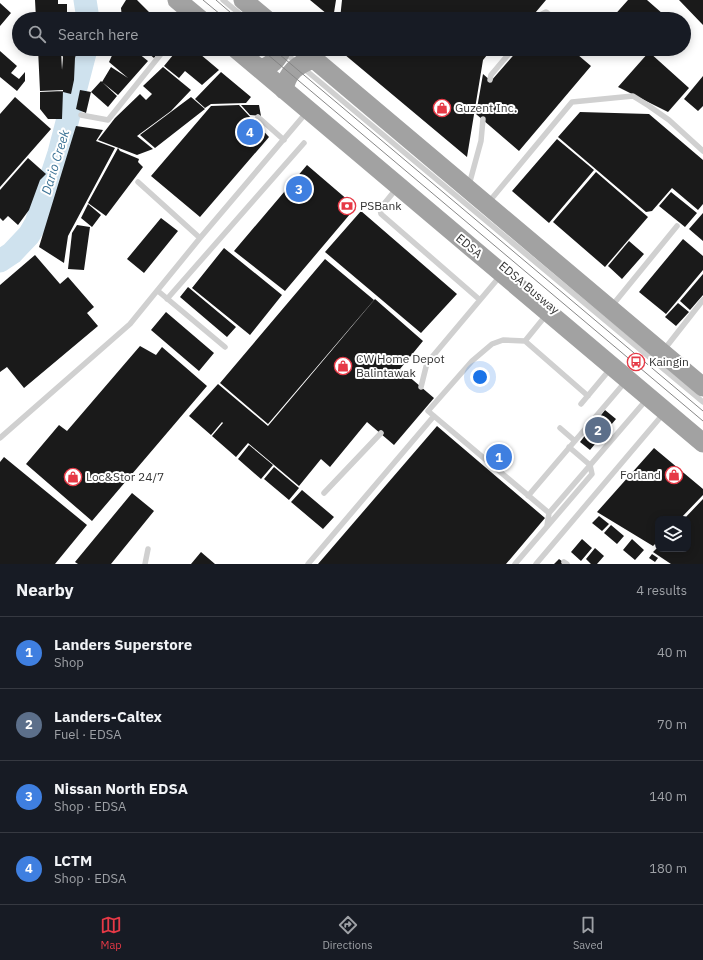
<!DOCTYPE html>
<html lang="en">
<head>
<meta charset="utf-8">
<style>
  :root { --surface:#171b24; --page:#20242c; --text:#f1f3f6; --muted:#9ea1a6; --line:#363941; --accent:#e63946 }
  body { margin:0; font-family:"IBM Plex Sans",sans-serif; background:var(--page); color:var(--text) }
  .controls { position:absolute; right:12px; bottom:12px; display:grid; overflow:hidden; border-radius:8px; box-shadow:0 2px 10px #0003 }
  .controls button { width:36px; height:36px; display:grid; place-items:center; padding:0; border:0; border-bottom:1px solid var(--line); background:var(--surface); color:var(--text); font:20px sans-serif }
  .you { position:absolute; left:480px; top:377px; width:14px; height:14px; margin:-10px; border:3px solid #fff; border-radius:50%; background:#1a73e8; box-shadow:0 0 0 6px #1a73e833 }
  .badge { display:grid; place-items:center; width:26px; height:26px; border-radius:50%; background:var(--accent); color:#fff; font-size:13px; font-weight:700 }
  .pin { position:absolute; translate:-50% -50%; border:2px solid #fff; box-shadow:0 1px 4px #0006 }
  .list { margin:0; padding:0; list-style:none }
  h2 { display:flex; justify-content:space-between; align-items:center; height:52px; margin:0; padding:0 16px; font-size:17px }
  h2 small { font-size:13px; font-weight:400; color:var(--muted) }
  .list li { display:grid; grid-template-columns:26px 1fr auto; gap:12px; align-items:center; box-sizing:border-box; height:72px; padding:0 16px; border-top:1px solid var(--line) }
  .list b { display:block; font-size:15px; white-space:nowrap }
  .list p { margin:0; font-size:13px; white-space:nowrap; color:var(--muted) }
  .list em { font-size:13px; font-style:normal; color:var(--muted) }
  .icon { flex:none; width:22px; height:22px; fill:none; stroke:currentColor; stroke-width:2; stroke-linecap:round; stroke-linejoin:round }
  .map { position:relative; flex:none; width:703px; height:564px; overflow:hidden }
  .search { position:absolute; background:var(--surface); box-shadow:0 2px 10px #0003; left:12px; right:12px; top:12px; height:44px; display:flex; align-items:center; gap:10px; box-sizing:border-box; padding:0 14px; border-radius:22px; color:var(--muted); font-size:15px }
  .sheet { height:340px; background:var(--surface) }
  nav { display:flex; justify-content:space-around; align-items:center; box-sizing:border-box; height:56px; border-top:1px solid var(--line); background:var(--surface); font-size:11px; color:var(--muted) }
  nav a { display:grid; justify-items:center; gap:2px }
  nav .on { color:var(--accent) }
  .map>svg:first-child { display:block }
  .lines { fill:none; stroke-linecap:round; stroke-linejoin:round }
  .river { stroke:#cfe2ee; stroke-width:23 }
  .building { fill:#1a1a1a; fill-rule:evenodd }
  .service { stroke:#d0d0d0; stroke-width:5.5 }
  .trunk { stroke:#a2a2a2; stroke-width:19 }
  .tram { stroke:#888; stroke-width:1 }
  .labels { text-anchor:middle; stroke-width:4; stroke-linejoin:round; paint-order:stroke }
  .poi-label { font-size:12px; fill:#333; stroke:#fff; text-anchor:start }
  .street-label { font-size:12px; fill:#333; stroke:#fff }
  .water-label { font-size:13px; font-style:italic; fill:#3f7597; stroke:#fff }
</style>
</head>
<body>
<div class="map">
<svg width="703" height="564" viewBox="0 0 703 564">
  <rect width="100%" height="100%" fill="#fff"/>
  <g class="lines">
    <path class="river" d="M 85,0 L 88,19
      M 0,261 L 12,253 L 29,235 L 36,223 L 59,153 L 86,49"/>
  </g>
  <path class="building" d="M 35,0 L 58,0 L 58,4 L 67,4 L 67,19 L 36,19 Z
    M 126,0 L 137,0 L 149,12 L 141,19 L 122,19 L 121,8 Z
    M 310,0 L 336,0 L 333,19 Z
    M 342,0 L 546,0 L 530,19 L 340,19 Z
    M 628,0 L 647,0 L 663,14 L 659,19 L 611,19 Z
    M 679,0 L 703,0 L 703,25 Z
    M 0,3 L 11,13 L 0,26 Z
    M 152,15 L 157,19 L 148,19 Z
    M 38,49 L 73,49 L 73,51 L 77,51 L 75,58 L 74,80 L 71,94 L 63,92 L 63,90 L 40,91 ZM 61,51 L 63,57 L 62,70 Z
    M 115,49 L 133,49 L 148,61 L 118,95 L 102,82 L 111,67 L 128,78 L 109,62 Z
    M 143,49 L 161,49 L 154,58 Z
    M 178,49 L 194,49 L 219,70 L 202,85 L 185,71 L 179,78 L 164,66 Z
    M 338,49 L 492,49 L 483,60 L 467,157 Z
    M 519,49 L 571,49 L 591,66 L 519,151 L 476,114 L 483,74 L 491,81 Z
    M 0,51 L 17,66 L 11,73 L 19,79 L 25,72 L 25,81 L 17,91 L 0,77 Z
    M 649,52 L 689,88 L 668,112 L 618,87 Z
    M 163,67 L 191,90 L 171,111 L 137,136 L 153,149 L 137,155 L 98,140 L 115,118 L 140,94 L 146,100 L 152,94 L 143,86 Z
    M 221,72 L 251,97 L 246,103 L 211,104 L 205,108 L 195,99 Z
    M 703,76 L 703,106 L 698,111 L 684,99 Z
    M 101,81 L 117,96 L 108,107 L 91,92 Z
    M 80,90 L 91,92 L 86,113 L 76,109 Z
    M 63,91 L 62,119 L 48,119 L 40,109 L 40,92 Z
    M 15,97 L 51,129 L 0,187 L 0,114 Z
    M 191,97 L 205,109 L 155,148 L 140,135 Z
    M 239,105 L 269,137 L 200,217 L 151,176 L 211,106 Z
    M 241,105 L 259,105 L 261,116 L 250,115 Z
    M 580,112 L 649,114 L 703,160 L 703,204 L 698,210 L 672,188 L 652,211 L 646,212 L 558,137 Z
    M 76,126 L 103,130 L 96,141 L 115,148 L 68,236 L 64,263 L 39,247 Z
    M 557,139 L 594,170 L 549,223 L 512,191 Z
    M 118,148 L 120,151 L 139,159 L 138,162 L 143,167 L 106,216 L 88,203 Z
    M 28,158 L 46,174 L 40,180 L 29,210 L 18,225 L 8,216 L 3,221 L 0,218 L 0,190 Z
    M 307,165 L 356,207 L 285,291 L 234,251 Z
    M 596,172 L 648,217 L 605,267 L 553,222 Z
    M 671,192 L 697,213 L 685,227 L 659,206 Z
    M 88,204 L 101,215 L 92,227 L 81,218 Z
    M 361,211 L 457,294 L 421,333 L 325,252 Z
    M 703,213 L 703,241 L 689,229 Z
    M 161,218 L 178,231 L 144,273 L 127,259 Z
    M 77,225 L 90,227 L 84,270 L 68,269 L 72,233 Z
    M 683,239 L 703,256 L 703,270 L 666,314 L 639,292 Z
    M 629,241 L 644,254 L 622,279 L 608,266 Z
    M 224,248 L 282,295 L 250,335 L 192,288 Z
    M 35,255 L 60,284 L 68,277 L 94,307 L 87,313 L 98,326 L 24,388 L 7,367 L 0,372 L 0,285 Z
    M 325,259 L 374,300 L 268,424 L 220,383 Z
    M 703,274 L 703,295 L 690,310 L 680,301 Z
    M 188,287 L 236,327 L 227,337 L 180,297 Z
    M 375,299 L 423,341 L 400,369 L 434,398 L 394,445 L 367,422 L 330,467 L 321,459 L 299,486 L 248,443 L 236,457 L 212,436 L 223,423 L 222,422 L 211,435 L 189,416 L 218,384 L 268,426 Z
    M 678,303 L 689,312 L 676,326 L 665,317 Z
    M 166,312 L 214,353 L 199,371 L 151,330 Z
    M 140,346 L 156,355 L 162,347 L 207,386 L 92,521 L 26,464 L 59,425 L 67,431 Z
    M 605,410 L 616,419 L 590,450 L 580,442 Z
    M 437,426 L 545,518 L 506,564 L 318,564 Z
    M 249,445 L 273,465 L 261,479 L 238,459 Z
    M 654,448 L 703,489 L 703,495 L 680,519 L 658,519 L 658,541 L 653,546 L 597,512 Z
    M 4,457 L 87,525 L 55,564 L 0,564 L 0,462 Z
    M 274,467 L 299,488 L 289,500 L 264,479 Z
    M 302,490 L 334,517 L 323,529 L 291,502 Z
    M 132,493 L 154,511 L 111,564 L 78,564 L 75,562 Z
    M 703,499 L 703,564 L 671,564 L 653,552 L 658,547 L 658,549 L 688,549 L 688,519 L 684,519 Z
    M 599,516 L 609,524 L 602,531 L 592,523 Z
    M 611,525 L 624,536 L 617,544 L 604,533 Z
    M 582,539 L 592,548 L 581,561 L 571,552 Z
    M 632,539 L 644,550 L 635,560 L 623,550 Z
    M 595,548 L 604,556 L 597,564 L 591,564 L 586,559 Z
    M 201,552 L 215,564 L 191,564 Z
    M 652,554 L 658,558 L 655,562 L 649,558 Z
    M 559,559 L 566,564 L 554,564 Z"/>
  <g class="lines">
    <path class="service" d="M 223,0 L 246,19
      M 537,19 L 542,14 L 546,12 L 555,19
      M 284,52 L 703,402
      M 490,80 L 491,75 L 513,49
      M 81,115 L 108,120 L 165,49
      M 258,117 L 284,140
      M 138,182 L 200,238
      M 469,185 L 481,141 L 483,119
      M 396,189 L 380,209 L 381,214 L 480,300
      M 488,203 L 572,102 L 633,96 L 649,106 L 669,120 L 703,151
      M 158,291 L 225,347
      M 167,299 L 304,143
      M 611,307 L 677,226
      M 525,341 L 547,314
      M 663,351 L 703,300
      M 421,387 L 427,363 L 501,275
      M 581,404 L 611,368
      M 560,428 L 575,441
      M 0,438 L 130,324 L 200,238 L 306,113
      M 324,493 L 381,433
      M 528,496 L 626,381
      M 549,513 L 428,411 L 472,361 L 492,344 L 503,340 L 525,341 L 588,396
      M 547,526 L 549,513 L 647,399
      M 564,562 L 567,564
      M 145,564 L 148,549
      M 308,564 L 434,416
      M 515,564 L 592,474 L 590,465 L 569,447
      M 536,564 L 664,413"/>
    <path class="trunk" d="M 177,0 L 200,19
      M 243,0 L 266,19
      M 236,49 L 703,443
      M 302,49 L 703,387
      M 260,69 C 271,66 278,60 282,49
      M 284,90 C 287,72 297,65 313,59"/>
    <path class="tram" d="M 203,0 L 226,19
      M 216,0 L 238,19
      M 261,49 L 703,421
      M 273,49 L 703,411"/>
  </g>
  <defs>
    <symbol id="shop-ring" viewBox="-11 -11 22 22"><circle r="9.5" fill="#fff" stroke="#e63946" stroke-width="1.5"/><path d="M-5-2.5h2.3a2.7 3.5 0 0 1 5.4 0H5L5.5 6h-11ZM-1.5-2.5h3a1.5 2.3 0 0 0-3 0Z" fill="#e63946"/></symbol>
    <symbol id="bank-ring" viewBox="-11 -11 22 22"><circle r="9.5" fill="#fff" stroke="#e63946" stroke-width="1.5"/><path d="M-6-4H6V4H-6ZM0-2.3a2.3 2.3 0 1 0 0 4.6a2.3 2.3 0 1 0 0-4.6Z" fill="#e63946"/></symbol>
    <symbol id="bus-ring" viewBox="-11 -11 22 22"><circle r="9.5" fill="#fff" stroke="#e63946" stroke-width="1.5"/><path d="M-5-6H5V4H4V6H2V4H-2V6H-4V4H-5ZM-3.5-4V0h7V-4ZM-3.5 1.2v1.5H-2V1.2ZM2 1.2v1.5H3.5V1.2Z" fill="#e63946"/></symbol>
  </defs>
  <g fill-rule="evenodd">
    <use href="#shop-ring" x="432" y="98" width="20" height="20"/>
    <use href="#bank-ring" x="337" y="196" width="20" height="20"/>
    <use href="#bus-ring" x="626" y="352" width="20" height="20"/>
    <use href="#shop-ring" x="333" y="356" width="20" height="20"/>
    <use href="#shop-ring" x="664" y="465" width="20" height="20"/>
    <use href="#shop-ring" x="63" y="467" width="20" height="20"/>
  </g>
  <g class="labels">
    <g class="poi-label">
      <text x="455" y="112">Guzent Inc.</text>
      <text x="360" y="210">PSBank</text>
      <text x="356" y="363">CW Home Depot<tspan x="356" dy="14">Balintawak</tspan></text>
      <text x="649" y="366">Kaingin</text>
      <text x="661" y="479" text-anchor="end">Forland</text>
      <text x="86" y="481">Loc&amp;Stor 24/7</text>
    </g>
    <g class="street-label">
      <text transform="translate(469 246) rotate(40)" y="4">EDSA</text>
      <text transform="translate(529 288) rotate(40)" y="4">EDSA Busway</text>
    </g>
    <g class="water-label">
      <text transform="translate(55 162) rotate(-73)" y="5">Dario Creek</text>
    </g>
  </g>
</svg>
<div class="controls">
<button><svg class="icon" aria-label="layers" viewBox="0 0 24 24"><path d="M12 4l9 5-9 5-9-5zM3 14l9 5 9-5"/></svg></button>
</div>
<div class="you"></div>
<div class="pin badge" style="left:499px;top:457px;background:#3f7fe0">1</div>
<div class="pin badge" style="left:598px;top:430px;background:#5c6f8a">2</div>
<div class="pin badge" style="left:299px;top:189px;background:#3f7fe0">3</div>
<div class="pin badge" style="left:250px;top:132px;background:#3f7fe0">4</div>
<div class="search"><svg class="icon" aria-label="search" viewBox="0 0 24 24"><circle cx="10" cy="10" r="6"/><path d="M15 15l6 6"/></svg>Search here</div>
</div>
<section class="sheet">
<h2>Nearby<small>4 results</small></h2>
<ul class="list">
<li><span class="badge" style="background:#3f7fe0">1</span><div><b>Landers Superstore</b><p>Shop</p></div><em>40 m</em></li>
<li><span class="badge" style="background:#5c6f8a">2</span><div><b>Landers-Caltex</b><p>Fuel · EDSA</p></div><em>70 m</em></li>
<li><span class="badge" style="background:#3f7fe0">3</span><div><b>Nissan North EDSA</b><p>Shop · EDSA</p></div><em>140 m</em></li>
<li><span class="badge" style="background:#3f7fe0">4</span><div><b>LCTM</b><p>Shop · EDSA</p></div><em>180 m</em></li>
</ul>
</section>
<nav>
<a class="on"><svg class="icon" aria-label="map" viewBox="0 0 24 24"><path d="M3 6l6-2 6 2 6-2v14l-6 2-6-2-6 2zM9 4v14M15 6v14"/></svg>Map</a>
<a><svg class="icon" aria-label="directions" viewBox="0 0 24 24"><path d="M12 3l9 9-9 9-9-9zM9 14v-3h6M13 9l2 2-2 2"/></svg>Directions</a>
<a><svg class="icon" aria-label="saved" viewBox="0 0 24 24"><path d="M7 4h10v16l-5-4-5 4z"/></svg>Saved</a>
</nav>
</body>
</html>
